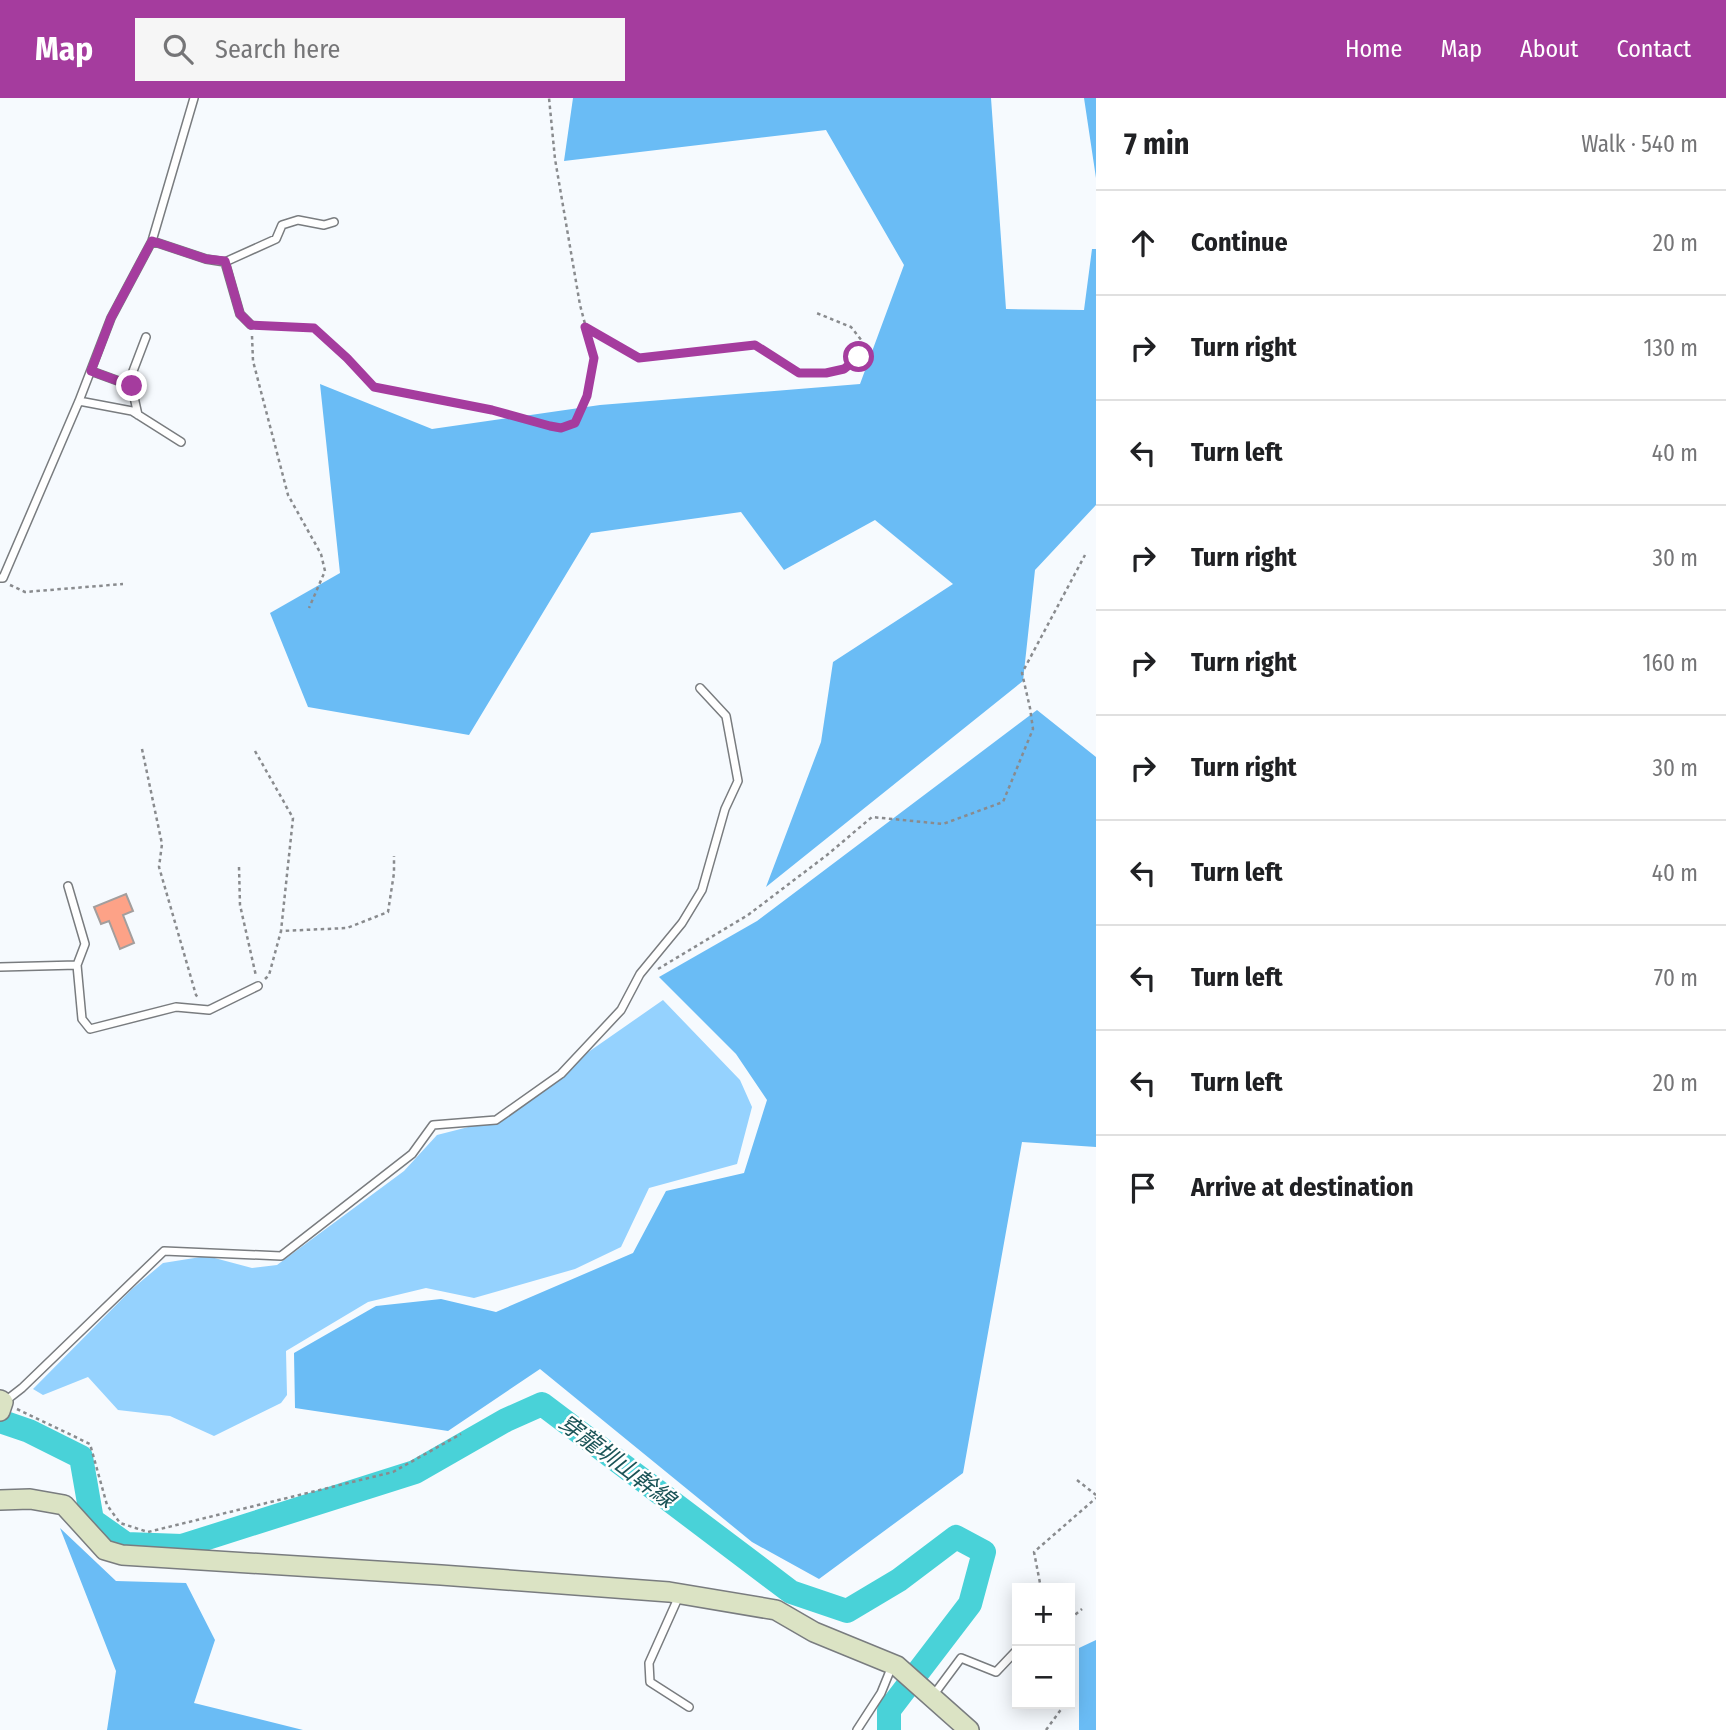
<!DOCTYPE html>
<html lang="en">
<head>
<meta charset="utf-8">
<style>
  :root { --surface:#fff; --page:#f6f6f6; --text:#202124; --muted:#757577; --line:#e0e0e0; --accent:#a53c9e }
  body { margin:0; font-family:"Fira Sans Condensed","Noto Sans TC",sans-serif; background:var(--page); color:var(--text) }
  .controls { position:absolute; right:21px; bottom:21px; display:grid; overflow:hidden; border-radius:0px; box-shadow:0 4px 18px #0003 }
  .controls button { width:63px; height:63px; display:grid; place-items:center; padding:0; border:0; border-bottom:2px solid var(--line); background:var(--surface); color:var(--text); font:35px sans-serif }
  .stop { position:absolute; width:21px; height:21px; margin:-16px; border:5px solid #a53c9e; border-radius:50%; background:#fff }
  .stop.end { background:#a53c9e; border-color:#fff; box-shadow:0 2px 7px #0008 }
  .list { margin:0; padding:0; list-style:none }
  h2 { display:flex; justify-content:space-between; align-items:center; height:91px; margin:0; padding:0 28px; font-size:30px }
  h2 small { font-size:23px; font-weight:400; color:var(--muted) }
  .list li { display:grid; grid-template-columns:46px 1fr auto; gap:21px; align-items:center; box-sizing:border-box; height:105px; padding:0 28px; border-top:2px solid var(--line) }
  .list b { display:block; font-size:26px; white-space:nowrap }
  .list em { font-size:23px; font-style:normal; color:var(--muted) }
  .icon { flex:none; width:38px; height:38px; fill:none; stroke:currentColor; stroke-width:2; stroke-linecap:round; stroke-linejoin:round }
  .map { position:relative; flex:none; width:1096px; height:1632px; overflow:hidden }
  header { display:flex; align-items:center; gap:42px; box-sizing:border-box; height:98px; padding:0 35px; background:var(--accent); color:#fff }
  header strong { font-size:33px }
  nav { display:flex; gap:38px; margin-inline-start:auto; font-size:24px }
  .search { width:490px; height:63px; background:var(--page); display:flex; align-items:center; gap:18px; box-sizing:border-box; padding:0 24px; border-radius:0px; color:var(--muted); font-size:26px }
  main { display:flex }
  aside { flex:1; background:var(--surface) }
  .map>svg:first-child { display:block }
  .green { fill:#95d2fe }
  .forest { fill:#6abcf5 }
  .lines { fill:none; stroke-linecap:round; stroke-linejoin:round }
  .river { stroke:#49d2d8; stroke-width:24 }
  .building { fill:#fda287; stroke:#a39e9d; stroke-width:2 }
  .lane-casing { stroke:#797c7f; stroke-width:10 }
  .secondary-casing { stroke:#797c7f; stroke-width:22 }
  .path { stroke:#898b8e; stroke-width:2.5; stroke-dasharray:3.5 3.5; stroke-linecap:butt }
  .lane { stroke:#fff; stroke-width:7 }
  .secondary { stroke:#dbe3c4; stroke-width:19 }
  .route { stroke:#a53c9e; stroke-width:9 }
  .labels { text-anchor:middle; stroke-width:5; stroke-linejoin:round; paint-order:stroke }
  .water-label { font-size:23px; font-style:italic; fill:#1b5457; stroke:#fff }
</style>
</head>
<body>
<header>
<strong>Map</strong>
<div class="search"><svg class="icon" aria-label="search" viewBox="0 0 24 24"><circle cx="10" cy="10" r="6"/><path d="M15 15l6 6"/></svg>Search here</div>
<nav><a>Home</a><a>Map</a><a>About</a><a>Contact</a></nav>
</header>
<main>
<div class="map">
<svg width="1096" height="1632" viewBox="0 0 1096 1632">
  <rect width="100%" height="100%" fill="#f6fafe"/>
  <path class="green" d="M 663,902 L 740,982 L 752,1009 L 737,1066 L 649,1090 L 621,1149 L 575,1171 L 474,1200 L 426,1190 L 368,1204 L 286,1253 L 287,1297 L 281,1305 L 214,1338 L 170,1318 L 118,1312 L 88,1279 L 43,1297 L 33,1291 L 132,1191 L 163,1165 L 207,1158 L 252,1170 L 277,1167 L 404,1073 L 437,1037 L 488,1024 Z"/>
  <path class="forest" d="M 573,0 L 991,0 L 1006,211 L 1084,212 L 1092,151 L 1096,151 L 1096,407 L 1035,472 L 1023,583 L 766,789 L 821,644 L 833,564 L 953,486 L 875,422 L 784,472 L 741,414 L 591,435 L 469,637 L 308,609 L 270,515 L 340,475 L 320,286 L 432,331 L 600,307 L 860,286 L 904,167 L 826,32 L 564,63 Z
    M 1084,0 L 1096,0 L 1096,80 Z
    M 1037,612 L 1096,659 L 1096,1049 L 1022,1044 L 963,1375 L 819,1481 L 752,1444 L 540,1271 L 448,1333 L 295,1310 L 294,1255 L 376,1208 L 441,1201 L 496,1214 L 633,1155 L 666,1093 L 744,1075 L 767,1002 L 736,956 L 659,879 L 757,823 Z
    M 60,1430 L 116,1483 L 186,1485 L 215,1542 L 194,1605 L 303,1632 L 107,1632 L 116,1573 Z
    M 1096,1542 L 1096,1632 L 1079,1632 L 1079,1550 Z"/>
  <g class="lines">
    <path class="river" d="M 0,1323 L 29,1333 L 81,1359 L 92,1422 L 126,1446 L 182,1448 L 415,1374 L 506,1322 L 542,1306 L 791,1494 L 847,1513 L 899,1482 L 956,1439 L 984,1454 L 970,1506 L 889,1612 L 889,1632"/>
  </g>
  <path class="building" d="M 126,796 L 133,813 L 123,817 L 134,845 L 120,851 L 109,823 L 101,826 L 94,809 Z"/>
  <g class="lines">
    <defs>
      <path id="lane" d="M 152,143 L 206,161 L 225,164 L 240,216 L 251,227
        M 225,164 L 276,141 L 282,127 L 298,122 L 324,127 L 334,124
        M 91,273 L 132,288
        M 79,303 L 132,313 L 181,344
        M 138,317 L 130,281 L 146,239
        M 0,480 L 3,480 L 79,303 L 111,220 L 152,143 L 194,0
        M 68,788 L 85,846 L 77,867
        M 0,869 L 77,867 L 82,921 L 90,931 L 176,909 L 209,912 L 258,888
        M 4,1304 L 22,1290 L 164,1153 L 281,1158 L 412,1056 L 433,1027 L 496,1022 L 561,976 L 621,912 L 640,876 L 682,825 L 702,792 L 725,711 L 738,683 L 726,618 L 700,590
        M 679,1498 L 649,1565 L 650,1584 L 689,1609
        M 932,1599 L 961,1560 L 996,1574 L 1015,1554 L 1017,1555
        M 857,1632 L 881,1595 L 892,1568"/>
      <path id="secondary" d="M 0,1302 L 3,1304 L 0,1313
        M 0,1402 L 30,1401 L 64,1407 L 105,1452 L 122,1457 L 441,1477 L 669,1494 L 776,1512 L 814,1534 L 897,1568 L 969,1632"/>
    </defs>
    <use href="#lane" class="lane-casing"/>
    <use href="#secondary" class="secondary-casing"/>
    <path class="path" d="M 261,227 L 314,230 L 347,259 L 374,289 L 492,312 L 550,328 L 561,330 L 575,325 L 587,298 L 594,260 L 580,207 L 555,61 L 549,0
      M 585,228 L 639,260 L 755,247 L 799,276 L 826,275 L 844,271 L 859,259 L 862,243 L 851,229 L 814,214
      M 252,238 L 253,263 L 288,397 L 321,456 L 325,473 L 309,510
      M 10,487 L 25,494 L 123,486
      M 142,651 L 162,746 L 159,769 L 196,897 L 199,901
      M 255,653 L 293,720 L 281,833
      M 239,769 L 240,807 L 256,878
      M 658,871 L 748,817 L 827,757 L 872,719 L 943,726 L 1003,704 L 1033,631 L 1030,610 L 1022,575 L 1085,457
      M 265,881 L 269,877 L 281,833 L 347,830 L 388,814 L 394,775 L 394,758
      M 17,1311 L 90,1346 L 107,1407 L 120,1425 L 148,1434 L 393,1374 L 461,1336
      M 1077,1382 L 1096,1397
      M 1044,1490 L 1040,1485 L 1034,1454 L 1096,1400
      M 1070,1521 L 1082,1511
      M 1046,1632 L 1065,1606"/>
    <use href="#lane" class="lane"/>
    <use href="#secondary" class="secondary"/>
  </g>
  <g class="lines">
    <path class="route" d="M 132,288 L 91,273 L 111,220 L 152,143 L 206,161 L 225,163 L 240,216 L 251,227 L 314,230 L 347,260 L 374,289 L 492,312 L 550,328 L 561,330 L 575,325 L 587,298 L 594,260 L 585,229 L 639,260 L 755,247 L 799,275 L 826,275 L 844,271 L 859,259"/>
  </g>
  <g class="labels">
    <g class="water-label">
      <text transform="translate(617 1363) rotate(37)" y="8">穿龍圳山幹線</text>
    </g>
  </g>
</svg>
<div class="controls">
<button>+</button>
<button>−</button>
</div>
<div class="stop" style="left:859px;top:259px"></div>
<div class="stop end" style="left:132px;top:288px"></div>
</div>
<aside>
<h2>7 min<small>Walk · 540 m</small></h2>
<ul class="list">
<li><svg class="icon" aria-label="ahead" viewBox="0 0 24 24"><path d="M12 20V5M6 11l6-6 6 6"/></svg><div><b>Continue</b></div><em>20 m</em></li>
<li><svg class="icon" aria-label="right" viewBox="0 0 24 24"><path d="M7 20v-9h11M14 6l5 5-5 5"/></svg><div><b>Turn right</b></div><em>130 m</em></li>
<li><svg class="icon" aria-label="left" viewBox="0 0 24 24"><path d="M17 20v-9H6M10 6l-5 5 5 5"/></svg><div><b>Turn left</b></div><em>40 m</em></li>
<li><svg class="icon" aria-label="right" viewBox="0 0 24 24"><path d="M7 20v-9h11M14 6l5 5-5 5"/></svg><div><b>Turn right</b></div><em>30 m</em></li>
<li><svg class="icon" aria-label="right" viewBox="0 0 24 24"><path d="M7 20v-9h11M14 6l5 5-5 5"/></svg><div><b>Turn right</b></div><em>160 m</em></li>
<li><svg class="icon" aria-label="right" viewBox="0 0 24 24"><path d="M7 20v-9h11M14 6l5 5-5 5"/></svg><div><b>Turn right</b></div><em>30 m</em></li>
<li><svg class="icon" aria-label="left" viewBox="0 0 24 24"><path d="M17 20v-9H6M10 6l-5 5 5 5"/></svg><div><b>Turn left</b></div><em>40 m</em></li>
<li><svg class="icon" aria-label="left" viewBox="0 0 24 24"><path d="M17 20v-9H6M10 6l-5 5 5 5"/></svg><div><b>Turn left</b></div><em>70 m</em></li>
<li><svg class="icon" aria-label="left" viewBox="0 0 24 24"><path d="M17 20v-9H6M10 6l-5 5 5 5"/></svg><div><b>Turn left</b></div><em>20 m</em></li>
<li><svg class="icon" aria-label="arrive" viewBox="0 0 24 24"><path d="M6 21V4h12l-3 4 3 4H6"/></svg><div><b>Arrive at destination</b></div></li>
</ul>
</aside>
</main>
</body>
</html>
